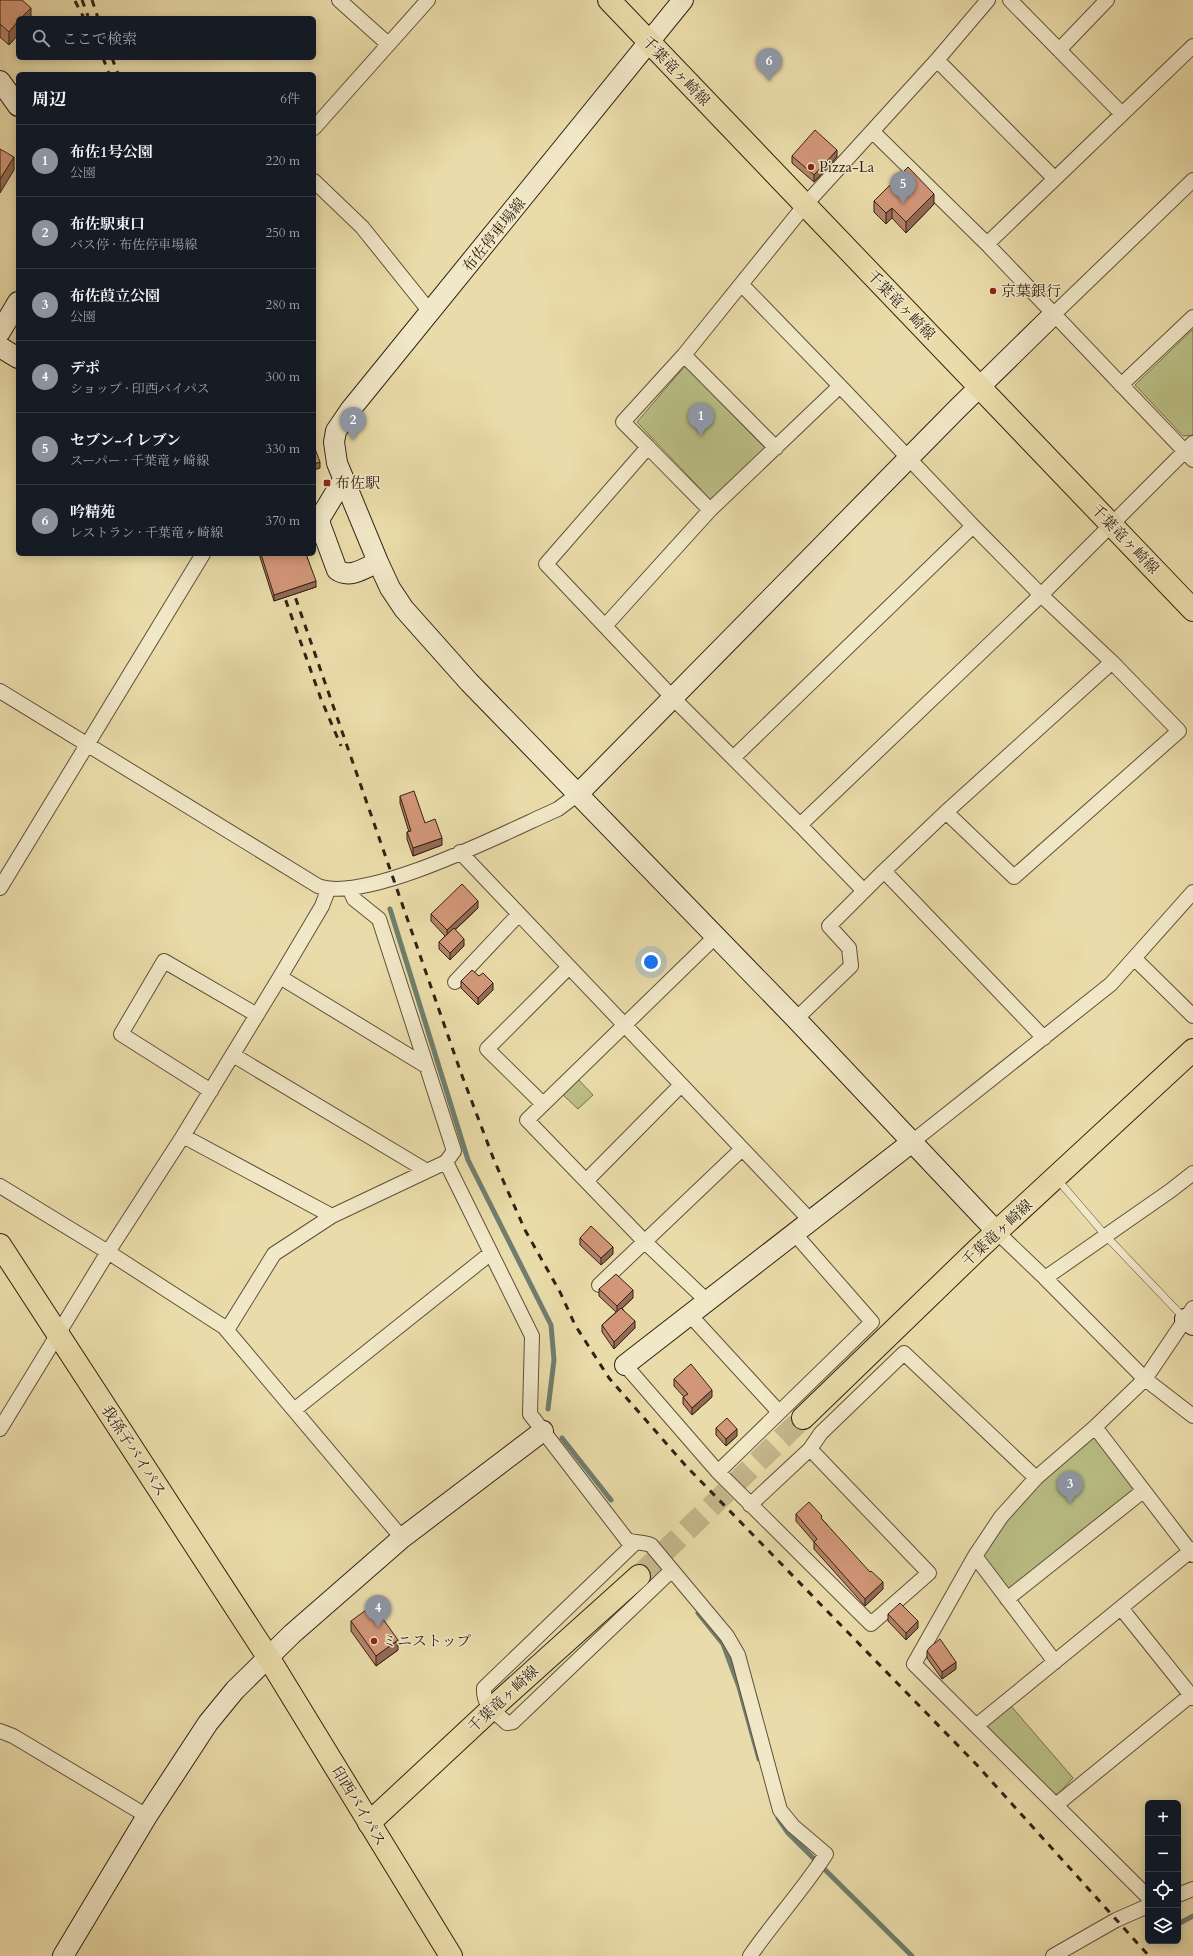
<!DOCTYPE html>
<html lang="ja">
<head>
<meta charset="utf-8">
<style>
  :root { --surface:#171b24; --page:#20242c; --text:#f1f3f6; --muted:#9ea1a6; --line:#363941; --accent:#8c9099 }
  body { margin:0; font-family:Cardo,"Noto Serif JP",serif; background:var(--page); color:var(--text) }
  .controls { position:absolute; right:12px; bottom:12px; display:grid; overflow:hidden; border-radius:6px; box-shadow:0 2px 10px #0003 }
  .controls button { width:36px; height:36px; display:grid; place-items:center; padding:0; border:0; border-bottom:1px solid var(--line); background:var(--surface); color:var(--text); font:20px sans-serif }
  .you { position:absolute; left:651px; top:962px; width:14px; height:14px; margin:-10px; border:3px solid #fff; border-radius:50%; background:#1a73e8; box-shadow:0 0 0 6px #1a73e833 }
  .badge { display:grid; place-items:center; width:26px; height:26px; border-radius:50%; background:var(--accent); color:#fff; font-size:13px; font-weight:700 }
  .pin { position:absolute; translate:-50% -33px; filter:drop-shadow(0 1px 2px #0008) }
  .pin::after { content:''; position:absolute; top:21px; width:14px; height:12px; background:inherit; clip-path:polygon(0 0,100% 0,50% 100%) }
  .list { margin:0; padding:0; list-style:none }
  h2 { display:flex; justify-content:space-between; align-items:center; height:52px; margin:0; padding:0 16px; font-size:17px }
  h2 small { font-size:13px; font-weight:400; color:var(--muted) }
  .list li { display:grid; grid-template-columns:26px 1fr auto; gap:12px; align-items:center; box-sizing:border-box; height:72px; padding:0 16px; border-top:1px solid var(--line) }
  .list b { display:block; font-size:15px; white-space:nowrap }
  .list p { margin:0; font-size:13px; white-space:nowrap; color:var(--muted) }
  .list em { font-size:13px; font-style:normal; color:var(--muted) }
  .icon { flex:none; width:22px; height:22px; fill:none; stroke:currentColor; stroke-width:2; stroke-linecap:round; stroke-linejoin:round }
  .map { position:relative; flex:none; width:1193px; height:1956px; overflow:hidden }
  .search { position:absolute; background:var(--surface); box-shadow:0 2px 10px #0003; left:16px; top:16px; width:300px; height:44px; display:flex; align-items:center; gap:10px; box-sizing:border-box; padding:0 14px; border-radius:6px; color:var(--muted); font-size:15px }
  .panel { position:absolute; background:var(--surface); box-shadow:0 2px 10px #0003; left:16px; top:72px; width:300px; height:484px; border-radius:6px }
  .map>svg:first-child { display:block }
  .green { fill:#babf86; stroke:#76704c }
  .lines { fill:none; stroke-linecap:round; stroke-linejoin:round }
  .stream { stroke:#6f7e6e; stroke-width:5 }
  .primary-tunnel { stroke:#c5b78c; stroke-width:22; stroke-dasharray:22 11; stroke-linecap:butt }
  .lane-casing { stroke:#605039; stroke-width:8 }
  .street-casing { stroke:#605039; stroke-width:16 }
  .secondary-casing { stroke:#322213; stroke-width:22 }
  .primary-casing { stroke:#322213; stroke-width:24 }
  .highway-casing { stroke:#322213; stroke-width:24 }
  .lane { stroke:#f1e8c8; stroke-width:7 }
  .street { stroke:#f1e8c8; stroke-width:14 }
  .secondary { stroke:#f1e8c8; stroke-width:20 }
  .primary { stroke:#eadcaa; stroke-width:22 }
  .highway { stroke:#eadcaa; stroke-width:22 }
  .rail { stroke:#322213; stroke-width:3; stroke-dasharray:7 7; stroke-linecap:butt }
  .wall { fill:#b58268; stroke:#322213 }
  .shaded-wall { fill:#936a55; stroke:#322213 }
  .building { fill:#d29779; stroke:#322213 }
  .poi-dot { fill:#8f2418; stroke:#f1e8c8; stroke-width:1.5 }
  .labels { text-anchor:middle; stroke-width:3; stroke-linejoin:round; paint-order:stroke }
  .street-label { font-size:15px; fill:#322213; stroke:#f1e8c8 }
  .poi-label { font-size:15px; fill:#322213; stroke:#f1e8c8; text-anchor:start }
</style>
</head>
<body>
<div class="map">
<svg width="1193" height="1956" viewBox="0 0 1193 1956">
  <rect width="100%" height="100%" fill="#eadcaa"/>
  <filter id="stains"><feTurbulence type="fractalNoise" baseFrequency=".005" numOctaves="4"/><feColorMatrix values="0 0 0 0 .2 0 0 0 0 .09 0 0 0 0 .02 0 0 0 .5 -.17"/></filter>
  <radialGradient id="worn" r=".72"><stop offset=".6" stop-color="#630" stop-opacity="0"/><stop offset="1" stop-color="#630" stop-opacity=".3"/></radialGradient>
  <path class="green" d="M 1193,329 L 1193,435 L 1183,436 L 1135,385 Z
    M 685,366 L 766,449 L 711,500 L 637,422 Z
    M 576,1077 L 593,1095 L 578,1109 L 561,1093 Z
    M 1095,1427 L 1143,1491 L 1007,1599 L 975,1556 L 1001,1517 Z
    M 1011,1706 L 1073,1778 L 1058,1794 L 1048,1794 L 984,1725 Z"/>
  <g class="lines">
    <path class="stream" d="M 390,909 L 468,1160 L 551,1325 L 554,1360 L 548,1409
      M 562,1438 L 611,1500
      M 698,1613 L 723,1644 L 739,1687 L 759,1759
      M 778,1818 L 788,1833 L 912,1956
      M 1180,1923 L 1193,1916"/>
    <path class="primary-tunnel" d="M 639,1576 L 803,1418"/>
    <defs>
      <path id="lane" d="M 1057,1179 L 1106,1236 L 1185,1319"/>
      <path id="street" d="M 339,0 L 388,44
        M 988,0 L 937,60 L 805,205 L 684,355 L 623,422 L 648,447 L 546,564 L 673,698 L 800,825 L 1041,595 L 1193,443
        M 1010,0 L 1122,114
        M 1059,50 L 1107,0
        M 937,60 L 1054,178
        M 314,128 L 428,0
        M 873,132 L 987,244 L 1193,460
        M 314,181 L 362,227 L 431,313
        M 987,244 L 1193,46
        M 1053,315 L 1193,180
        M 684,355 L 776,448
        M 1121,385 L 1193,317
        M 840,386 L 973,526 L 1041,595 L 1112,662 L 1179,731 L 1014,877 L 946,812
        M 648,447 L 710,510 L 840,386 L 742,285
        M 605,626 L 710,510
        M 0,691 L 318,886 C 367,904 508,831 558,809 L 578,794
        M 733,758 L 973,526
        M 800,825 L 863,890
        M 460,852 L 810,1220
        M 884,871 L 946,812 L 1112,662
        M 0,888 L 203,554
        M 349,888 L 354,899 L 379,919 L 454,1151 L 446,1162 L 532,1336 L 530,1414 L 627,1540 C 636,1543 643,1542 651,1545 L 727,1636 L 738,1655 L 780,1810 L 793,1826 L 826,1854 C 803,1890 774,1921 750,1956
        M 1134,958 L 1193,1016
        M 280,977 L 426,1066
        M 455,982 L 519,914
        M 796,1019 L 851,966 L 849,948 L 829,926 L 884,871 L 1044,1038
        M 233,1055 L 427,1171
        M 211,1091 L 121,1034 L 164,961 L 257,1015
        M 543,1104 L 487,1049 L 569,967
        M 183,1136 L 332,1216 L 446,1162
        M 912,1142 L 1111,984 L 1193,892
        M 586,1181 L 681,1085
        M 0,1186 L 108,1252 L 224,1327 L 402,1538
        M 997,1232 L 1045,1278 L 1145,1379 L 1193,1416
        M 1045,1278 L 1170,1191 L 1193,1173
        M 599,1285 L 742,1149
        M 706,1300 L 645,1242 L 527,1120 L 716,936
        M 689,1314 L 779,1412
        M 227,1330 L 274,1254 L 332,1216
        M 625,1365 L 718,1472 L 871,1624 L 929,1573 L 810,1449
        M 294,1410 L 491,1253
        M 1095,1427 L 1193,1555
        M 0,1429 L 108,1252 L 183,1136 L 280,977 L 322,906 L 328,890
        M 718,1472 L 872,1322 L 794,1233
        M 750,1505 L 810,1449 L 821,1433 L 904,1353 L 1036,1478
        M 635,1543 L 484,1688 C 483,1706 494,1711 507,1723 L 513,1722 L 672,1570
        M 975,1556 L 1055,1662
        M 1007,1599 L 1143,1491
        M 1121,1608 L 1193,1698
        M 976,1726 L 1193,1549
        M 0,1731 L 13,1736 L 147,1816
        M 1056,1805 L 1191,1695
        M 1178,1895 L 1193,1889
        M 1148,1897 L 914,1664 L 975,1556 L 1001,1517 L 1036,1478 L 1095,1427 L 1145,1379 L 1193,1308
        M 1053,1956 L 1116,1920 L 1148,1906"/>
      <path id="secondary" d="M 683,0 L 351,409 L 336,431 L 334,442 L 337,463 L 378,562 L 390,588 L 404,609 L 469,682 L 796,1019 L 997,1232
        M 0,81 L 18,106
        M 0,332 L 18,302
        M 0,347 L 18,358
        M 343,480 L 320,518 L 320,524 L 337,570 C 350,579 365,568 378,562
        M 578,794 L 957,409 L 1053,315
        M 1185,1319 L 1193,1325
        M 625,1365 L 912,1142
        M 63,1956 L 147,1816 L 208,1723 L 235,1690 L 292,1634 L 402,1538 L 543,1431"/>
      <path id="primary" d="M 609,0 L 1193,610
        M 803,1418 L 978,1249 L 1193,1050
        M 369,1823 L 500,1701 L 639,1576"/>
      <path id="highway" d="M 0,1245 L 268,1657 L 451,1956"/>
    </defs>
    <use href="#lane" class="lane-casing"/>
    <use href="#street" class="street-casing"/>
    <use href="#secondary" class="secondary-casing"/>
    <use href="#primary" class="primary-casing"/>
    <use href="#highway" class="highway-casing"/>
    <use href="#lane" class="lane"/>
    <use href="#street" class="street"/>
    <use href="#secondary" class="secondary"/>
    <use href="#primary" class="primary"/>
    <use href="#highway" class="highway"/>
    <path class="rail" d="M 82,0 L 88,16
      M 92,0 L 98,18
      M 75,1 L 84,18
      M 103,58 L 109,74
      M 112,58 L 118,74
      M 291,585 L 461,1073 L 494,1160 L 525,1230 L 560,1292 L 575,1325 L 609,1378 L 686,1466 L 976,1764 L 1149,1956
      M 281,587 L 321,699 L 341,746"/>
  </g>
  <path class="wall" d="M 0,0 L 31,18 L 9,45 L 0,37 Z
    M 792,156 L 837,157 L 814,182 L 792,163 Z
    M 874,201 L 934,204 L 906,233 L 892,218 L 886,224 L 874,212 Z
    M 259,554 L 306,554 L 316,587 L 274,601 Z
    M 400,796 L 425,823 L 442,845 L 413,856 L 407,839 L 407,832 L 409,832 L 400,803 Z
    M 478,908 L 455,930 L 464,946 L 450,960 L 439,949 L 439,942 L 445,936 L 431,921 L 431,914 Z
    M 461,981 L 493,990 L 478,1005 L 461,988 Z
    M 580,1238 L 613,1254 L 601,1265 L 580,1245 Z
    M 599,1289 L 633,1298 L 622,1308 L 635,1328 L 614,1349 L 602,1332 L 602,1325 L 616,1312 L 599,1296 Z
    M 674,1379 L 712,1397 L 692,1415 L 683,1404 L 683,1397 L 684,1397 L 674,1386 Z
    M 716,1428 L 737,1436 L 726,1446 L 716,1435 Z
    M 796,1514 L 822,1519 L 883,1589 L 865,1606 L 814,1549 L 814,1542 L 796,1521 Z
    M 888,1614 L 918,1628 L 906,1640 L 888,1621 Z
    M 351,1621 L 398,1650 L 376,1666 L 351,1631 Z
    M 927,1651 L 956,1669 L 942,1679 L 927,1658 Z"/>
  <path class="shaded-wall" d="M 31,8 L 31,18 L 21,18 Z
    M 18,21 L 18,35 L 9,45 L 9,32 Z
    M 837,150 L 837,157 L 814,182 L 814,175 Z
    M 14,157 L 14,170 L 0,193 L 0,179 Z
    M 934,194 L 934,204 L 906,233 L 906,222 Z
    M 892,208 L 892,218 L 886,224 L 886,213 Z
    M 320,462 L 320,468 L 314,470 L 314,464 Z
    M 316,581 L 316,587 L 274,601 L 274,595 Z
    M 442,838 L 442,845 L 413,856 L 413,848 Z
    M 478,901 L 478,908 L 447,937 L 447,930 Z
    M 464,939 L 464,946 L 450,960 L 450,953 Z
    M 493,983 L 493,990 L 478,1005 L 478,998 Z
    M 613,1247 L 613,1254 L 601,1265 L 601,1258 Z
    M 633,1290 L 633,1298 L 617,1313 L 617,1306 Z
    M 635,1321 L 635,1328 L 614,1349 L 614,1342 Z
    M 712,1390 L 712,1397 L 692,1415 L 692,1408 Z
    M 737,1429 L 737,1436 L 726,1446 L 726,1439 Z
    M 883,1582 L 883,1589 L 865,1606 L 865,1599 Z
    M 918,1621 L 918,1628 L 906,1640 L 906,1633 Z
    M 398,1640 L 398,1650 L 376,1666 L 376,1656 Z
    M 956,1662 L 956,1669 L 942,1679 L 942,1672 Z"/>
  <path class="building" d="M 0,0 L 22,0 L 31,8 L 21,18 L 18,18 L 18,21 L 9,32 L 0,24 Z
    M 815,130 L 837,150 L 814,175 L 792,156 Z
    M 0,149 L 14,157 L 0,179 Z
    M 908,167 L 934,194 L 906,222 L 892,208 L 886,213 L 874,201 Z
    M 314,446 L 320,462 L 314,464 Z
    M 261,554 L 306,554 L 316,581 L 274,595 Z
    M 414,791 L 425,823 L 435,819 L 442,838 L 413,848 L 407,832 L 411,831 L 400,796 Z
    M 462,884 L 478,901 L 447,930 L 431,914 Z
    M 454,928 L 464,939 L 450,953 L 439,942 Z
    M 472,970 L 479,976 L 483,973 L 493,983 L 478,998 L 461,981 Z
    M 591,1226 L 613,1247 L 601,1258 L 580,1238 Z
    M 616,1274 L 633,1290 L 617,1306 L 599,1289 Z
    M 621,1308 L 635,1321 L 614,1342 L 602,1325 Z
    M 691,1364 L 712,1390 L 692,1408 L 683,1397 L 688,1394 L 674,1379 Z
    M 727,1418 L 737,1429 L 726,1439 L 716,1428 Z
    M 809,1502 L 822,1516 L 821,1518 L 870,1572 L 871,1571 L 883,1582 L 865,1599 L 814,1542 L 817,1539 L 796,1514 Z
    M 900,1603 L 918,1621 L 906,1633 L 888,1614 Z
    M 373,1605 L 398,1640 L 376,1656 L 351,1621 Z
    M 940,1639 L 956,1662 L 942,1672 L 927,1651 L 930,1647 Z"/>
  <g class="poi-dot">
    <circle cx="811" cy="167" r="4"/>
    <circle cx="993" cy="291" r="4"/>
    <rect x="323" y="479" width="8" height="8" rx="2"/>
    <circle cx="374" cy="1641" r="4"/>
  </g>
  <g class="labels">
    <g class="street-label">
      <text transform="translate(676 71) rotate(46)" y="5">千葉竜ヶ崎線</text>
      <text transform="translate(494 235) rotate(-51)" y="5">布佐停車場線</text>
      <text transform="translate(901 305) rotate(46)" y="5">千葉竜ヶ崎線</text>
      <text transform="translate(1125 539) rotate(46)" y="5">千葉竜ヶ崎線</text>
      <text transform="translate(997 1233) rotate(-43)" y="5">千葉竜ヶ崎線</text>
      <text transform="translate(134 1451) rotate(57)" y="5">我孫子バイパス</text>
      <text transform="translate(503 1699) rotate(-43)" y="5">千葉竜ヶ崎線</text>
      <text transform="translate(359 1806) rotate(59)" y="5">印西バイパス</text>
    </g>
    <g class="poi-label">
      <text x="819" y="172">Pizza-La</text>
      <text x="1001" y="296">京葉銀行</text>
      <text x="335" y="488">布佐駅</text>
      <text x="382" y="1646">ミニストップ</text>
    </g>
  </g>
  <rect width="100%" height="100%" filter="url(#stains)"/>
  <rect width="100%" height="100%" fill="url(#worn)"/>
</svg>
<div class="controls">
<button>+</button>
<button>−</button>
<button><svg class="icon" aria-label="locate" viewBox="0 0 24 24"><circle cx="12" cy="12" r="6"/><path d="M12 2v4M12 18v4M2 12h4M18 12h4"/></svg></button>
<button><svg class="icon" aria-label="layers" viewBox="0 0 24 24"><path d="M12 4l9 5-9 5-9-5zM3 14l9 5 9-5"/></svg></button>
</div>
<div class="you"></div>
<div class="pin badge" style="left:701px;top:436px">1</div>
<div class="pin badge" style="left:353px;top:440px">2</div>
<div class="pin badge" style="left:1070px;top:1504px">3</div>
<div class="pin badge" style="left:378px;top:1628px">4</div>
<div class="pin badge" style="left:903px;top:204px">5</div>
<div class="pin badge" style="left:769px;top:81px">6</div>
<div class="search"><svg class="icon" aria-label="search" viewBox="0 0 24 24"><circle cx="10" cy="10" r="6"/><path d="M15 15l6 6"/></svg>ここで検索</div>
<section class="panel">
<h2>周辺<small>6件</small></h2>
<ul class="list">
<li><span class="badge">1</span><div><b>布佐1号公園</b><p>公園</p></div><em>220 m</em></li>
<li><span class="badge">2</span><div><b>布佐駅東口</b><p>バス停 · 布佐停車場線</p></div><em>250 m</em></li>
<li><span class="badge">3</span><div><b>布佐葭立公園</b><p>公園</p></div><em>280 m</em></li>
<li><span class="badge">4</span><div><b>デポ</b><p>ショップ · 印西バイパス</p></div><em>300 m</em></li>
<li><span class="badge">5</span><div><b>セブン-イレブン</b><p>スーパー · 千葉竜ヶ崎線</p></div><em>330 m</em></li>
<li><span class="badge">6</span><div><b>吟精苑</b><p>レストラン · 千葉竜ヶ崎線</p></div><em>370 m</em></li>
</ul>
</section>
</div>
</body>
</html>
